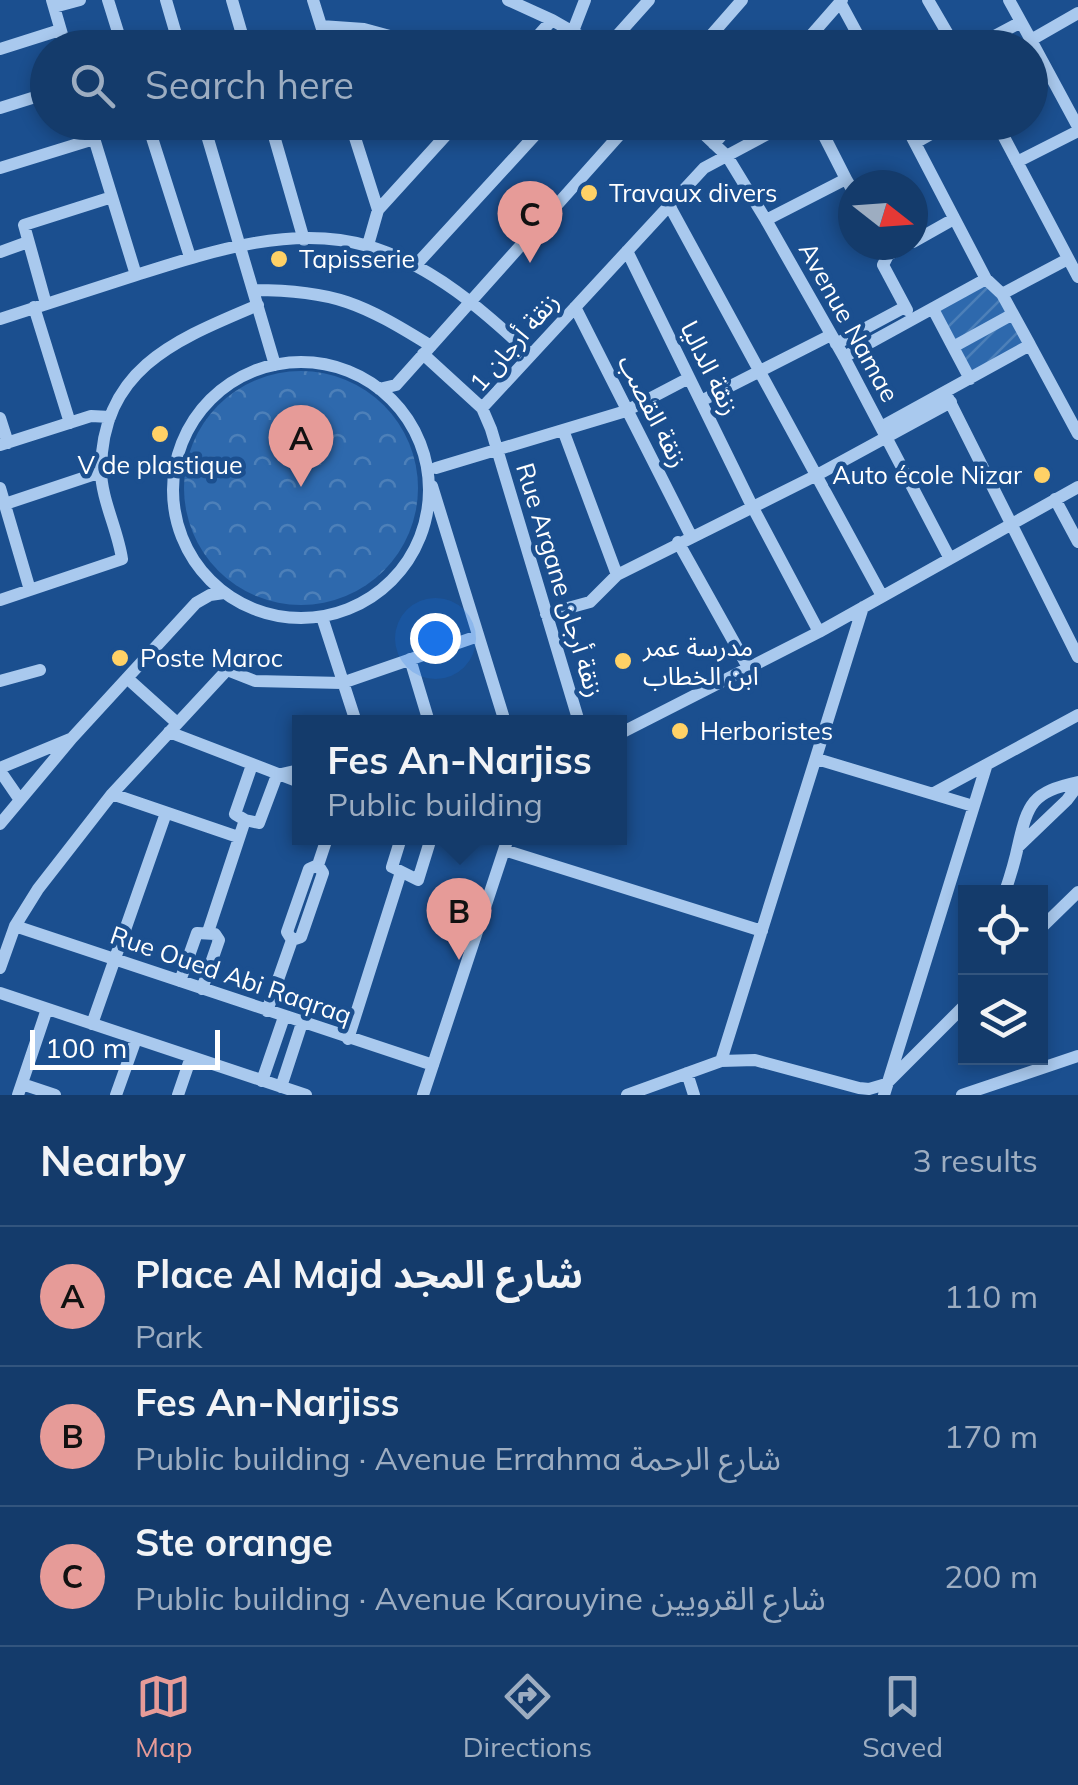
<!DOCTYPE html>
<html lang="en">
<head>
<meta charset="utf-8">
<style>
  :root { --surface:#143b6b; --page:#214673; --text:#f1f3f6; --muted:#9dadc1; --line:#33557e; --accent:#e69b98 }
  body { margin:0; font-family:Mulish,"Noto Sans Arabic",sans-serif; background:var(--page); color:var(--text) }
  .controls { position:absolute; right:30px; bottom:30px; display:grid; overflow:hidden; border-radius:0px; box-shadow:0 5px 15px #0003 }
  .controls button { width:90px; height:90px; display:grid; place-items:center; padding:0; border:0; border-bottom:2px solid var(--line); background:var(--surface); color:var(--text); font:50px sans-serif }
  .compass { position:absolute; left:838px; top:170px; width:90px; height:90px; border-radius:50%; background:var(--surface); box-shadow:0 5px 15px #0003; rotate:107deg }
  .scale { position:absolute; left:30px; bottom:25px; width:190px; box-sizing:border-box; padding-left:10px; border:5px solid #fff; border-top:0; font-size:28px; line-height:35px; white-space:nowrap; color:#fff; -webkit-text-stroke:8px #1b4f8f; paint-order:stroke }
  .you { position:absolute; left:435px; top:638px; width:35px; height:35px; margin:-25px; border:8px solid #fff; border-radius:50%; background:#1a73e8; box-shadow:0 0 0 15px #1a73e833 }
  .badge { display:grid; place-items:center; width:65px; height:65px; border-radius:50%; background:var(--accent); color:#111; font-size:32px; font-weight:700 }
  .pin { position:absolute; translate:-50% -82px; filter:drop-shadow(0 2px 5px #0008) }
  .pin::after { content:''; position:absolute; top:52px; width:35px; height:30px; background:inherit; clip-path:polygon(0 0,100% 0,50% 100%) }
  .popup { position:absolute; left:292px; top:715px; width:335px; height:130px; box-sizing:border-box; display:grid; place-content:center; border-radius:0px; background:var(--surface); filter:drop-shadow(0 2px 8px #0005); font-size:32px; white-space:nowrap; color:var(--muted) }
  .popup b { font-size:38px; color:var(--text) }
  .popup::after { content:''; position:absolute; left:50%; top:100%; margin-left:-20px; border:20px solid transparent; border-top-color:var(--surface) }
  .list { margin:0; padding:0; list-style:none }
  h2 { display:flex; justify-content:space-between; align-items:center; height:130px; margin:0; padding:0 40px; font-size:42px }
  h2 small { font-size:32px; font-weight:400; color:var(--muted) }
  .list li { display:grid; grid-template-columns:65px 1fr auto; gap:30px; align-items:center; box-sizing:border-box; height:140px; padding:0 40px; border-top:2px solid var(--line) }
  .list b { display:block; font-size:38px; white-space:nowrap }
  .list p { margin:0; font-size:32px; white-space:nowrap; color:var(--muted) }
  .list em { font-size:32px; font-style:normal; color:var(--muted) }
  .icon { flex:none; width:55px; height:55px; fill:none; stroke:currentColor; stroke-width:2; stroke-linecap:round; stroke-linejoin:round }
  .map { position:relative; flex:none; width:1078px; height:1095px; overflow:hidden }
  .search { position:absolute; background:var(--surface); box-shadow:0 5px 15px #0003; left:30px; right:30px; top:30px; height:110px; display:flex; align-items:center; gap:25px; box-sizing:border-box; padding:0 35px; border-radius:55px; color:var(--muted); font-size:38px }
  .sheet { height:550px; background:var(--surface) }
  nav { display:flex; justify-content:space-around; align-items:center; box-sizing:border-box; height:140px; border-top:2px solid var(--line); background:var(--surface); font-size:28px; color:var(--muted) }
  nav a { display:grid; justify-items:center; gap:5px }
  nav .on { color:var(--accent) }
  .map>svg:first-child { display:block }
  .park { fill:url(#park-crowns) }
  .garden { fill:url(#garden-furrows) }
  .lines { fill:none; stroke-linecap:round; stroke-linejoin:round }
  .minor { stroke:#a9c9ee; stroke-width:12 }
  .poi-dot { fill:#ffd166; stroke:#1b4f8f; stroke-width:4 }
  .labels { text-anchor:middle; stroke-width:9; stroke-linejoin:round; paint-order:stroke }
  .poi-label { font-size:25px; fill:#fff; stroke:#1b4f8f; text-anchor:start }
  .street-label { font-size:25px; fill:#fff; stroke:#1b4f8f }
</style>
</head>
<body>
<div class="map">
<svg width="1078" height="1095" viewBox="0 0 1078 1095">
  <defs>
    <pattern id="park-crowns" width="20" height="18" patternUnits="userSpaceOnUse" patternTransform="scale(2.5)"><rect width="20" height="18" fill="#2e69ad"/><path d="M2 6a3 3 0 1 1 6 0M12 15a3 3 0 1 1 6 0" fill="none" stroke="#4d80b9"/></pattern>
    <pattern id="garden-furrows" width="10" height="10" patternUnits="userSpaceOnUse" patternTransform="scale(2.5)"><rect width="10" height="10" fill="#2e69ad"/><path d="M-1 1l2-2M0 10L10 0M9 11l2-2" fill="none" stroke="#4d80b9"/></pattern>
  </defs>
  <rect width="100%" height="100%" fill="#1b4f8f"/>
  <path class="park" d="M184 488a117 117 0 1 1 234 0a117 117 0 1 1-234 0Z"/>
  <path class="garden" d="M 986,279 L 1030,345 L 970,379 L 933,309 Z"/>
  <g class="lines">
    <path class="minor" d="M 52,0 L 66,48
      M 108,0 L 123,48
      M 166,0 L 180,48
      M 232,0 L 246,48
      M 313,0 L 328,48
      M 508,0 L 552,20 L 601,48
      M 928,0 L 956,48
      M 1009,0 L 1031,40 L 1078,13
      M 840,2 L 865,48
      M 54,7 L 80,0
      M 321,26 L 364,29 L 434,48
      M 573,31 L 585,0
      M 1031,40 L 1078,127
      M 527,48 L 552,20
      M 606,48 L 649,0
      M 700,48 L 742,0
      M 800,48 L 842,0
      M 972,48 L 1021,22
      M 0,49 L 60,30
      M 0,108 L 48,93
      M 89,122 L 136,275
      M 147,122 L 190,257
      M 203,122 L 275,365
      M 270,122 L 304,240
      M 350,122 L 378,210
      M 418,122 L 449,133
      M 691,122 L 727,156 L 766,220 L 844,357 L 949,557
      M 817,122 L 846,179
      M 996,122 L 1078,277
      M 915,143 L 952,122
      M 714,144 L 733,122
      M 1017,162 L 1078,131
      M 0,168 L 94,139
      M 669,205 L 882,596
      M 766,220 L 846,179 L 853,191
      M 913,242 L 952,220
      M 368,245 L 378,210 L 458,122
      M 883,245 L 888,255 L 907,245
      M 627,251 L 752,506 L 819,632
      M 0,252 L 28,242
      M 888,255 L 883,265 L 907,310
      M 415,266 L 547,122
      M 254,290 C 335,290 363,304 431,346
      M 1002,294 L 1068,259
      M 46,304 L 24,225 L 112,197
      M 34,307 L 70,423
      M 575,307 L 691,536
      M 933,309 L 953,347
      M 0,319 C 43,305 87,291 130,277 C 203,254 291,223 368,246 C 432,265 483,310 531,355
      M 836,344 L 905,307
      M 1030,345 L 1078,434
      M 423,354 L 482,408
      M 844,357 L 986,279
      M173 490a128 128 0 1 1 256 0a128 128 0 1 1-256 0Z
      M 970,379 L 953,347 L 1013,314
      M 379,389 L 396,385 L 631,122
      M 947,396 L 1078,657
      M 701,401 L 831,335
      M 0,418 L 8,443
      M 881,427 L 1030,345 L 1002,294 L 986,279 L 904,122
      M 563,430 L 617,575
      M 0,445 L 91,416 L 110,417
      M 436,468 L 626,411 L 689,378
      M 432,486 L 505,722
      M 0,488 L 30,590
      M 1055,499 L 1078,542
      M 5,504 L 101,472
      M 678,542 L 749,669
      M 0,600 L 122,559 C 118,530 101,499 101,470 C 102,367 178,339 258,305
      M 546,614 L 590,602 L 617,575 L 817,475 L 951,402
      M 322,617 L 356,722
      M 410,659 L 429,722
      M 127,678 L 177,723
      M 0,681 L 40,670
      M 579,722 L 491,429 L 482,408 L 704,168 L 790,122
      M 169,732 L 299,782
      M 619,734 L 819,632 L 1078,487
      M 817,759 L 973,806
      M 0,768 L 70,739
      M 0,771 L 20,800
      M 934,793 L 1078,715
      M 112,794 L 238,837
      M 245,820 L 259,823 L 277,775 L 299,770
      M 0,824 L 72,738 L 196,603 L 210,595 L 224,593
      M 401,838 L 392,867 L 418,880 L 431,838
      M 1018,847 L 1067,800 L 1078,785
      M 504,850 L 762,931
      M 1005,892 C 1010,877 1015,861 1018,846 C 1028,803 1032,792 1078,782
      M 15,926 L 433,1065
      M 1040,929 L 1078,892
      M 208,932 L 245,820 L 235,814 L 252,765
      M 292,940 L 287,932 L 309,869 L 318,865
      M 0,968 L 15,926 L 38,889 L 112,794 L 227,670 L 255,681 L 342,683 L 478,636
      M 180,981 L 197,933 L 215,934 L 219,940 L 202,989
      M 0,993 L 306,1095
      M 267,1011 L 292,940 L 301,937 L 323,873 L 318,865 L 327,838
      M 92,1024 L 166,813
      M 348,1039 L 401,872
      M 721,1061 L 863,607
      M 687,1073 L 694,1095
      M 262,1081 L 284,1017
      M 22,1084 L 55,1095
      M 281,1087 L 302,1023
      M 18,1095 L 47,1009
      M 116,1095 L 136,1039
      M 178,1095 L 191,1057
      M 423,1095 L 508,838
      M 627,1095 L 721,1061 L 755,1060 L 859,1088 L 869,1089 L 886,1084 L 966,1004
      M 884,1095 L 986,767
      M 962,1095 L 1078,1056"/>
  </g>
  <g class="poi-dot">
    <circle cx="589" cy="193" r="10"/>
    <circle cx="279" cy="259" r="10"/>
    <circle cx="160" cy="434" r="10"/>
    <circle cx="1042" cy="475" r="10"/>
    <circle cx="120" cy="658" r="10"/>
    <circle cx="623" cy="661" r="10"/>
    <circle cx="680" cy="731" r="10"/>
  </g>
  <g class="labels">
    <g class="poi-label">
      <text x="609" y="202">Travaux divers</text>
      <text x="299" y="268">Tapisserie</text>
      <text x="160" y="474" text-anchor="middle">V de plastique</text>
      <text x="1022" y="484" text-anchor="end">Auto école Nizar</text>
      <text x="643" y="656">مدرسة عمر<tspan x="643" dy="29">ابن الخطاب</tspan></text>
      <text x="140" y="667">Poste Maroc</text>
      <text x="700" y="740">Herboristes</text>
    </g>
    <g class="street-label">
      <text transform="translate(849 322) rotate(61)" y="9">Avenue Namae</text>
      <text transform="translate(514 342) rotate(-49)" y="9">زنقة أرجان 1</text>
      <text transform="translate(710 368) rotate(64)" y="9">زنقة الداليا</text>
      <text transform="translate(653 411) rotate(63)" y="9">زنقة القصب</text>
      <text transform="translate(560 580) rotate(73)" y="9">Rue Argane زنقة أرجان</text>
      <text transform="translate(231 975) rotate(19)" y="9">Rue Oued Abi Raqraq</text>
    </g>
  </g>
</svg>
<div class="controls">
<button><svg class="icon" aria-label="locate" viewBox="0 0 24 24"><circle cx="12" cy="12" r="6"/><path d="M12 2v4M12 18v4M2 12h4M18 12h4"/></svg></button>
<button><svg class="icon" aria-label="layers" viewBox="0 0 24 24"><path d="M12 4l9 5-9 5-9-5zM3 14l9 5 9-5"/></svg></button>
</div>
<svg class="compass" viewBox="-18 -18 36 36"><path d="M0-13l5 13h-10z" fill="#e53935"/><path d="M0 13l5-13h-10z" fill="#9dadc1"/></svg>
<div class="scale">100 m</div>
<div class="you"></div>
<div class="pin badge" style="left:301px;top:487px">A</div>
<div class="pin badge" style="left:459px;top:960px">B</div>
<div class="popup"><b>Fes An-Narjiss</b>Public building</div>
<div class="pin badge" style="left:530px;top:263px">C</div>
<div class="search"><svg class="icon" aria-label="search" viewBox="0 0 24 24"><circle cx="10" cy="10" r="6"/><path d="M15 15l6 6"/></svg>Search here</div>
</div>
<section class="sheet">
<h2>Nearby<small>3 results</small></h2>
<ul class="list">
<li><span class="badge">A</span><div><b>Place Al Majd شارع المجد</b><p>Park</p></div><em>110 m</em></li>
<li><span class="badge">B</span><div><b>Fes An-Narjiss</b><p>Public building · Avenue Errahma شارع الرحمة</p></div><em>170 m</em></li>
<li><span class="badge">C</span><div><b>Ste orange</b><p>Public building · Avenue Karouyine شارع القرويين</p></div><em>200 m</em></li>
</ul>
</section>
<nav>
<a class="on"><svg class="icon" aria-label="map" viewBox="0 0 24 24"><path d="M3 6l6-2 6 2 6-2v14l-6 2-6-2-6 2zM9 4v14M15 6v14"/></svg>Map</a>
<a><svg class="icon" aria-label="directions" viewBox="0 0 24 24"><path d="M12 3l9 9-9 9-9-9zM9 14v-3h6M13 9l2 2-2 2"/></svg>Directions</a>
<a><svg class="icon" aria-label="saved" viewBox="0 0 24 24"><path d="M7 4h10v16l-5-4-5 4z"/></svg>Saved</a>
</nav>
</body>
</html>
